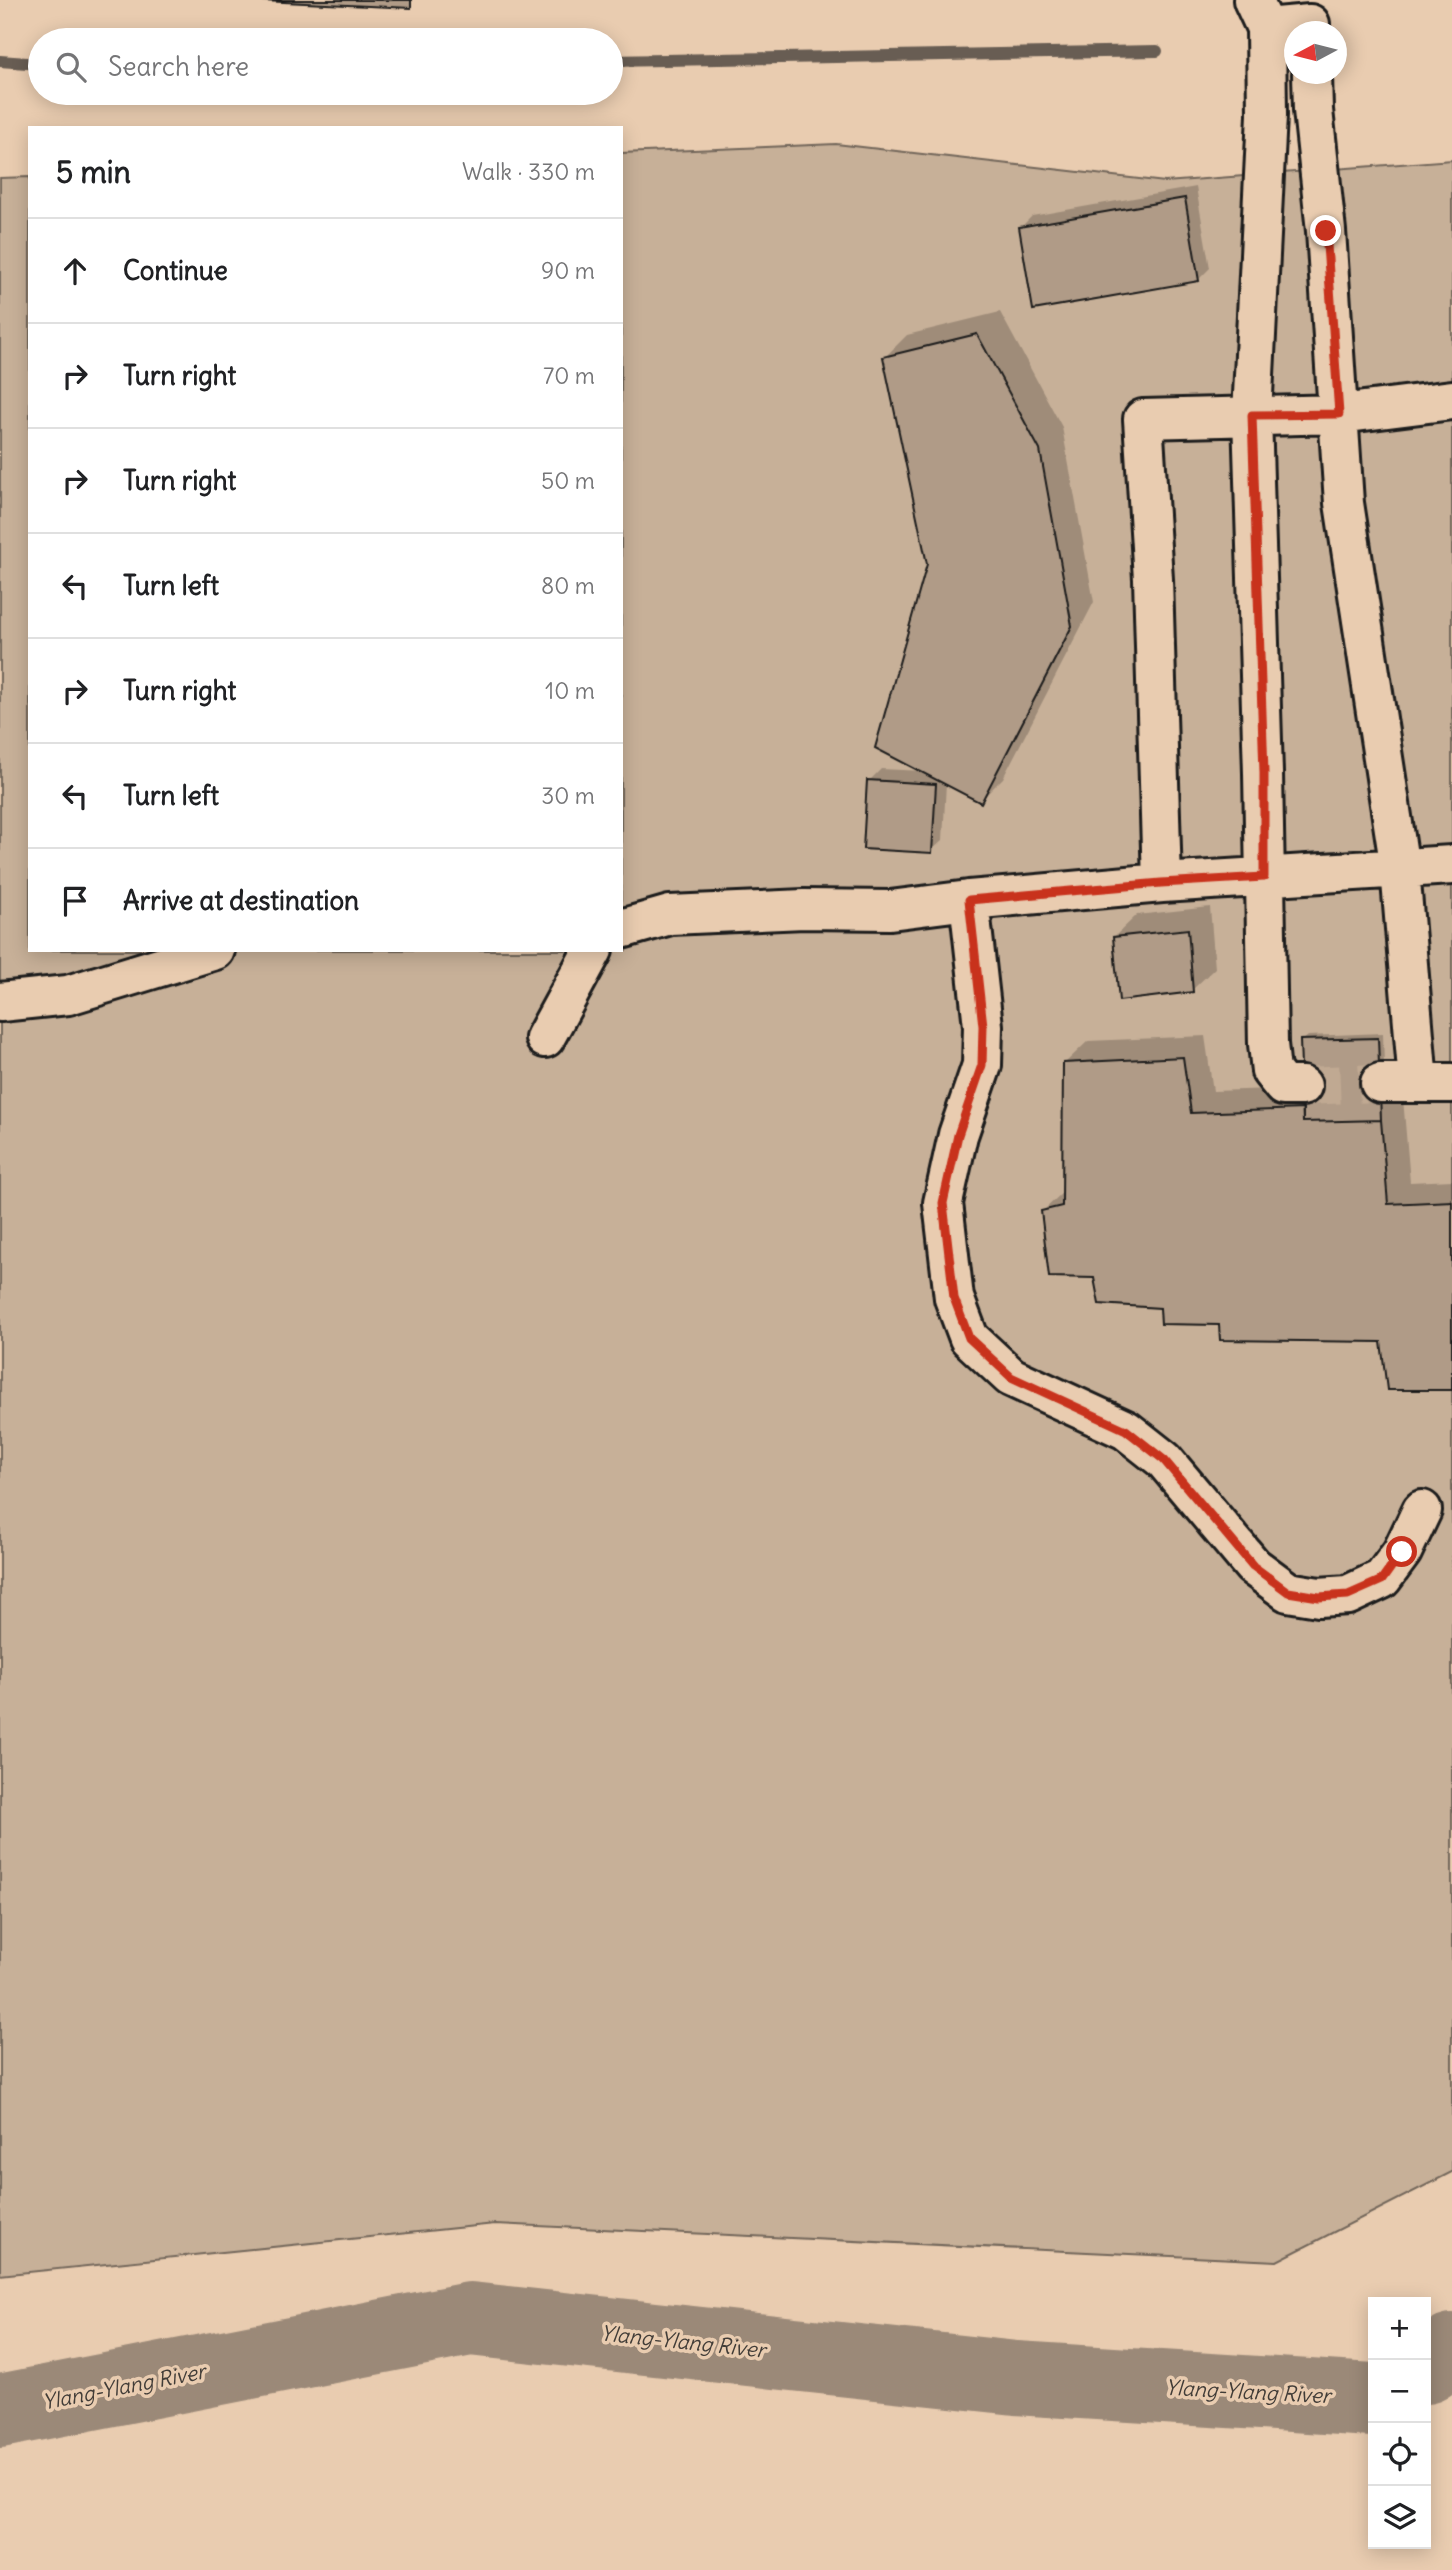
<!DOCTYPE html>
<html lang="en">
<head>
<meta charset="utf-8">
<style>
  :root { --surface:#fff; --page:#f6f6f6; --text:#202124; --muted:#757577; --line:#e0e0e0 }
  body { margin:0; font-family:Delius,sans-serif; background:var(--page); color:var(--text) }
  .controls { position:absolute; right:21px; bottom:21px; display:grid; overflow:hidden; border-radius:0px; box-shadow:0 4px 18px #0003 }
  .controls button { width:63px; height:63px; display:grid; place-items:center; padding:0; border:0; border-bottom:2px solid var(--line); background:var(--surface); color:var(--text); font:35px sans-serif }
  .compass { position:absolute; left:1284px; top:21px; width:63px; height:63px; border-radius:50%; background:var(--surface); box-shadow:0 4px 18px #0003; rotate:263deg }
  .stop { position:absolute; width:21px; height:21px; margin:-16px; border:5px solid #c8321e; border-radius:50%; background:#fff }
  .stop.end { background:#c8321e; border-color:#fff; box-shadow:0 2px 7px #0008 }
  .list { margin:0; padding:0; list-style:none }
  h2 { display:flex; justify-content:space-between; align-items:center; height:91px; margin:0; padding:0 28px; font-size:30px }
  h2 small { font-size:23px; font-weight:400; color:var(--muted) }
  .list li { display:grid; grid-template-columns:46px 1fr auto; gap:21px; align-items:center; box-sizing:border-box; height:105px; padding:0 28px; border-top:2px solid var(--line) }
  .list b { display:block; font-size:26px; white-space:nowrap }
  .list em { font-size:23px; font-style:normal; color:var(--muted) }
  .icon { flex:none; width:38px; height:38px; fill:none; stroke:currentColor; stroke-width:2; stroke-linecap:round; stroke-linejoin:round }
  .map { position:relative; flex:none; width:1452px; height:2570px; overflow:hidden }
  .search { position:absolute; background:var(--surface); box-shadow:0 4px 18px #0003; left:28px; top:28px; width:595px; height:77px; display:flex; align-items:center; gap:18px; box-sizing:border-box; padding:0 24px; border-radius:38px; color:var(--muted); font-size:26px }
  .panel { position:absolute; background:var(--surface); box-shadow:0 4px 18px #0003; left:28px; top:126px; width:595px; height:826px; border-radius:0px }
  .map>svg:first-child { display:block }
  .green { fill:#c7b098; stroke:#72665a; stroke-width:2 }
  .shadow { fill:#0003 }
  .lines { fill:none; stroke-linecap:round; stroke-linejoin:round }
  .stream { stroke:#685d53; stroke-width:12 }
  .river { stroke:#9b8978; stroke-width:74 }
  .building { fill:#b09b87; stroke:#1c1c1c; stroke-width:2 }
  .minor-tunnel { stroke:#c0a992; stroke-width:38; stroke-dasharray:38 19; stroke-linecap:butt }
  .minor-casing { stroke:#1c1c1c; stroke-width:44 }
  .minor { stroke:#e9ccb0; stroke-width:38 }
  .route { stroke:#c8321e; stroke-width:9 }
  .labels { text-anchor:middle; stroke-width:7; stroke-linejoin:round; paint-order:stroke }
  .water-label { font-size:21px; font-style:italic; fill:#423d38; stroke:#e9ccb0 }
</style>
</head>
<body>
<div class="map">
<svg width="1452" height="2570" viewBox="0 0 1452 2570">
  <rect width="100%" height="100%" fill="#e9ccb0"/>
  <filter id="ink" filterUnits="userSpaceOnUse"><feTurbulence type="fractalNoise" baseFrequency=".0143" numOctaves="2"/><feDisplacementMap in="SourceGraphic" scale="14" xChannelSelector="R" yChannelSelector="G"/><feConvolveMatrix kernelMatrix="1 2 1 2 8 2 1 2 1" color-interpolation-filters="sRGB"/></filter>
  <g filter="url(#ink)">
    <path class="green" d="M 836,144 L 1165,182 L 1452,160 L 1452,2172 L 1277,2261 L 495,2224 L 0,2275 L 0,178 L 30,177 L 30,950 L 621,950 L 621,153 Z"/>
    <path class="shadow" d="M 1196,187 L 1210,268 L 1198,280 L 1020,228 L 1032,216 Z
      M 1000,312 L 1062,427 L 1094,602 L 1003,778 L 980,801 L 946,783 L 943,840 L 931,851 L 869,781 L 881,769 L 924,771 L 928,564 L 885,357 L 907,335 Z
      M 1210,907 L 1215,968 L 1192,990 L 1114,937 L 1137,915 Z
      M 1383,1033 L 1385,1099 L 1403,1098 L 1410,1182 L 1452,1180 L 1452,1389 L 1382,1340 L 1220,1323 L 1096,1276 L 1043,1211 L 1064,1191 L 1065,1063 L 1088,1041 L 1205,1036 L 1213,1091 L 1304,1088 L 1302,1041 L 1308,1036 Z"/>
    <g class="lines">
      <path class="stream" d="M 0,61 L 40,64
        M 611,61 L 1157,51"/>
      <path class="river" d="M 1426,2367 L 1452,2350
        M 0,2411 L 470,2319 L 1016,2378 L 1373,2400"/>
    </g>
    <path class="building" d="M 242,0 L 411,0 L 411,8 Z
      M 1185,198 L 1199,281 L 1033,310 L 1019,227 Z
      M 977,334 L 1040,450 L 1072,626 L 981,803 L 875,748 L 927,564 L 883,357 Z
      M 867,780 L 936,784 L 932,853 L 863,849 Z
      M 1188,929 L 1193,992 L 1119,1001 L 1113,937 Z
      M 1378,1038 L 1381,1120 L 1303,1122 L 1300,1040 Z
      M 1183,1057 L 1191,1113 L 1303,1109 L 1303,1122 L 1381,1120 L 1388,1204 L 1452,1201 L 1452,1390 L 1387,1390 L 1381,1342 L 1220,1340 L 1219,1325 L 1161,1324 L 1160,1308 L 1099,1304 L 1094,1278 L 1049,1277 L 1041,1211 L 1062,1206 L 1063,1063 Z"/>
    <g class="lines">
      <path class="minor-tunnel" d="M 1302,1086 L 1380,1083"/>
      <defs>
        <path id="minor" d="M 1253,0 L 1266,28 L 1267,115 L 1252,415 L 1263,773 L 1268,1044 L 1271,1071 L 1283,1086 L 1302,1086
          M 1266,28 L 1310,24
          M 1312,74 L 1313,110 L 1326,231 L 1344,503 L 1400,869 L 1418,1083 L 1380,1083
          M 1162,883 L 1153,579 L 1143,419 L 1340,414 L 1452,400
          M 969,900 L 983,1026 L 982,1065 L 958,1135 L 943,1203 L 954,1298 L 969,1338 L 1011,1377 L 1126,1430 L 1164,1460 L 1253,1566 L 1288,1592 L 1319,1597 L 1348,1595 L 1382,1579 L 1402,1552 L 1422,1510
          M 621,929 L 670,915 L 804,909 L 890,910 L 969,900 L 1162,883 L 1452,865
          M 0,1002 L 68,995 L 215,950
          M 545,1038 L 593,950
          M 1418,1083 L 1452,1083"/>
      </defs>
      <use href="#minor" class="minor-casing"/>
      <use href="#minor" class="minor"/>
    </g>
  </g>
  <g class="lines" filter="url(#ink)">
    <path class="route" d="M 1326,231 L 1339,414 L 1252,415 L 1264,773 L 1264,877 L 1161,883 L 969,900 L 983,1026 L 982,1065 L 958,1135 L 943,1203 L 954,1298 L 969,1338 L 1011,1377 L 1126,1430 L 1164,1460 L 1253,1566 L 1288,1592 L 1319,1597 L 1348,1595 L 1382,1580 L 1402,1552"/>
  </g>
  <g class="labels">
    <g class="water-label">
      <text transform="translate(683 2342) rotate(6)" y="7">Ylang-Ylang River</text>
      <text transform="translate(124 2387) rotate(-11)" y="7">Ylang-Ylang River</text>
      <text transform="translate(1248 2392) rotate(3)" y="7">Ylang-Ylang River</text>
    </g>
  </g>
</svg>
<div class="controls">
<button>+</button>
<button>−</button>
<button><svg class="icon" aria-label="locate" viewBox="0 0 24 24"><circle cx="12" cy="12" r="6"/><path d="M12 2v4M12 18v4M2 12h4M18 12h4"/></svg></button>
<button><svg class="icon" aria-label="layers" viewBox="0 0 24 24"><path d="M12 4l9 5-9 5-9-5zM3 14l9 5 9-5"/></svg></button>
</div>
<svg class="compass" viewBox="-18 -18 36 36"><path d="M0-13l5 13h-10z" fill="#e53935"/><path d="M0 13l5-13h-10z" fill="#757577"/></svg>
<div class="stop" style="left:1402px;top:1552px"></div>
<div class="stop end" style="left:1326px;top:231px"></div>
<div class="search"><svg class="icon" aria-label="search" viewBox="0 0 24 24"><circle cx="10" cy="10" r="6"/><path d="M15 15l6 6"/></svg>Search here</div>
<section class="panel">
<h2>5 min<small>Walk · 330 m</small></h2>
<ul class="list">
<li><svg class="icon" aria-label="ahead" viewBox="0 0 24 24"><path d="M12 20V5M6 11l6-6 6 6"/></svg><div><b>Continue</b></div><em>90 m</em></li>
<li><svg class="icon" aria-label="right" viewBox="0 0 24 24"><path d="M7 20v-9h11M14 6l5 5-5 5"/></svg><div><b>Turn right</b></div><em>70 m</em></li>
<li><svg class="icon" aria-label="right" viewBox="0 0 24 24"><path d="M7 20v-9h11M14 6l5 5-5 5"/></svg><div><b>Turn right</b></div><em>50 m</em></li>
<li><svg class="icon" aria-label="left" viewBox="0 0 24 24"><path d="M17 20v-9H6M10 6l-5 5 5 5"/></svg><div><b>Turn left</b></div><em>80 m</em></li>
<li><svg class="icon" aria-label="right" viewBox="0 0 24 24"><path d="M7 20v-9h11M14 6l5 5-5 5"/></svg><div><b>Turn right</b></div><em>10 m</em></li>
<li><svg class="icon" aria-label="left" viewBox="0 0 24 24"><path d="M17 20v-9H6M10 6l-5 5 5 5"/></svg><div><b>Turn left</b></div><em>30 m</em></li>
<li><svg class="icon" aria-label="arrive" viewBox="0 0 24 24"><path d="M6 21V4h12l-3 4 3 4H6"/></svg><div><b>Arrive at destination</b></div></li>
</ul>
</section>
</div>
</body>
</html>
